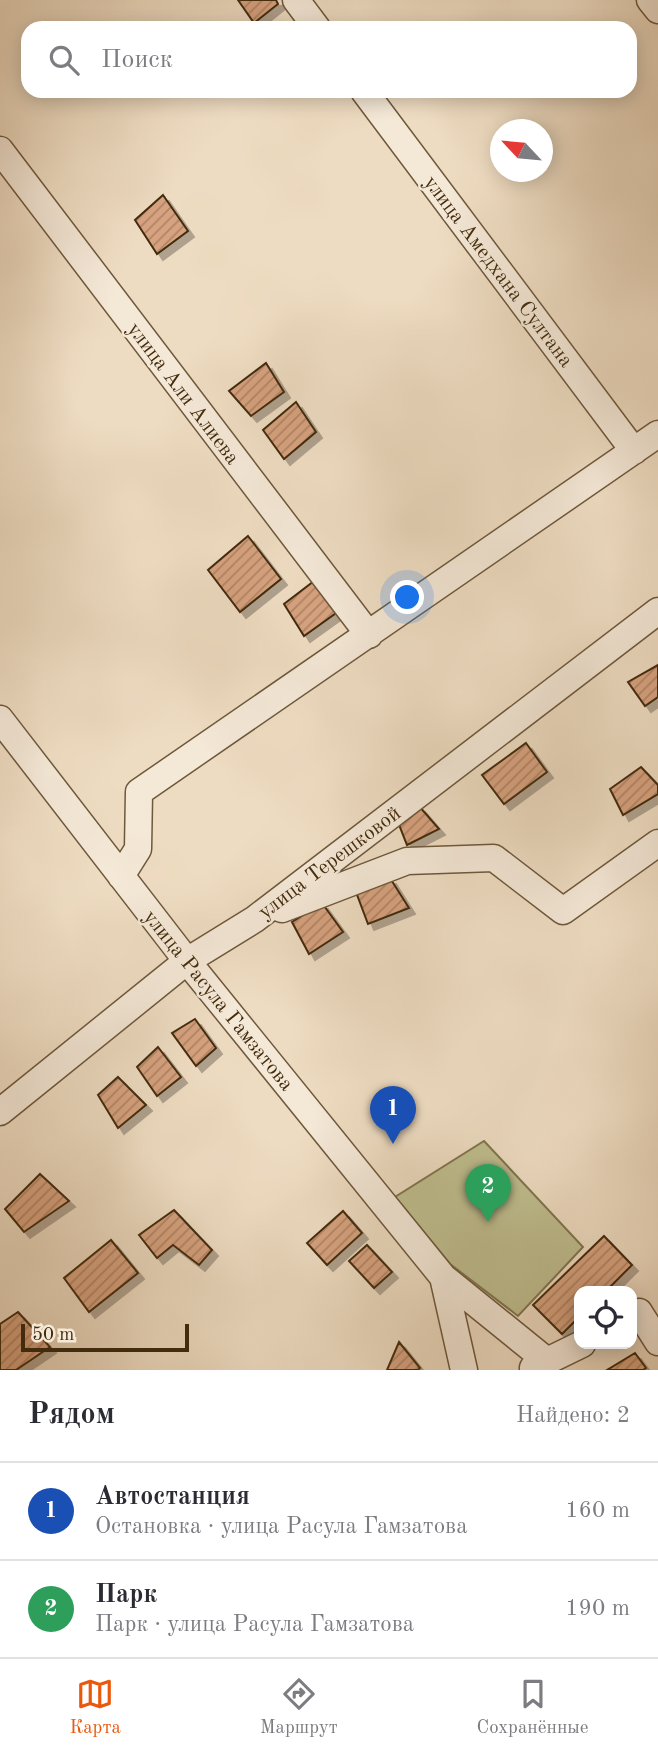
<!DOCTYPE html>
<html lang="ru">
<head>
<meta charset="utf-8">
<style>
  :root { --surface:#fff; --page:#f7f7f7; --text:#2b2b33; --muted:#7c7c81; --line:#e1e1e2; --accent:#ea580c }
  body { margin:0; font-family:"Old Standard TT",serif; background:var(--page); color:var(--text) }
  .controls { position:absolute; right:21px; bottom:21px; display:grid; overflow:hidden; border-radius:14px; box-shadow:0 4px 18px #0003 }
  .controls button { width:63px; height:63px; display:grid; place-items:center; padding:0; border:0; border-bottom:2px solid var(--line); background:var(--surface); color:var(--text); font:35px sans-serif }
  .compass { position:absolute; left:490px; top:119px; width:63px; height:63px; border-radius:50%; background:var(--surface); box-shadow:0 4px 18px #0003; rotate:296deg }
  .scale { position:absolute; left:21px; bottom:18px; width:168px; box-sizing:border-box; padding-left:7px; border:4px solid #432c0e; border-top:0; font-size:19px; line-height:24px; white-space:nowrap; color:#432c0e; -webkit-text-stroke:5px #f4e8d7; paint-order:stroke }
  .you { position:absolute; left:408px; top:598px; width:24px; height:24px; margin:-18px; border:5px solid #fff; border-radius:50%; background:#1a73e8; box-shadow:0 0 0 10px #1a73e833 }
  .badge { display:grid; place-items:center; width:46px; height:46px; border-radius:50%; background:var(--accent); color:#fff; font-size:23px; font-weight:700 }
  .pin { position:absolute; translate:-50% -58px; filter:drop-shadow(0 2px 4px #0008) }
  .pin::after { content:''; position:absolute; top:37px; width:24px; height:21px; background:inherit; clip-path:polygon(0 0,100% 0,50% 100%) }
  .list { margin:0; padding:0; list-style:none }
  h2 { display:flex; justify-content:space-between; align-items:center; height:91px; margin:0; padding:0 28px; font-size:30px }
  h2 small { font-size:23px; font-weight:400; color:var(--muted) }
  .list li { display:grid; grid-template-columns:46px 1fr auto; gap:21px; align-items:center; box-sizing:border-box; height:98px; padding:0 28px; border-top:2px solid var(--line) }
  .list b { display:block; font-size:26px; white-space:nowrap }
  .list p { margin:0; font-size:23px; white-space:nowrap; color:var(--muted) }
  .list em { font-size:23px; font-style:normal; color:var(--muted) }
  .icon { flex:none; width:38px; height:38px; fill:none; stroke:currentColor; stroke-width:2; stroke-linecap:round; stroke-linejoin:round }
  .map { position:relative; flex:none; width:658px; height:1370px; overflow:hidden }
  .search { position:absolute; background:var(--surface); box-shadow:0 4px 18px #0003; left:21px; right:21px; top:21px; height:77px; display:flex; align-items:center; gap:18px; box-sizing:border-box; padding:0 24px; border-radius:21px; color:var(--muted); font-size:26px }
  .sheet { height:287px; background:var(--surface) }
  nav { display:flex; justify-content:space-around; align-items:center; box-sizing:border-box; height:98px; border-top:2px solid var(--line); background:var(--surface); font-size:19px; color:var(--muted) }
  nav a { display:grid; justify-items:center; gap:4px }
  nav .on { color:var(--accent) }
  .map>svg:first-child { display:block }
  .park { fill:#bfbe8f; stroke:#81754e; stroke-width:2 }
  .building { fill:url(#building-hatch); stroke:#432c0e; stroke-width:2; filter:url(#shadow) }
  .lines { fill:none; stroke-linecap:round; stroke-linejoin:round }
  .minor-casing { stroke:#6e583b; stroke-width:29 }
  .minor { stroke:#f4e8d7; stroke-width:26 }
  .labels { text-anchor:middle; stroke-width:5; stroke-linejoin:round; paint-order:stroke }
  .street-label { font-size:21px; fill:#432c0e; stroke:#f4e8d7 }
</style>
</head>
<body>
<div class="map">
<svg width="658" height="1370" viewBox="0 0 658 1370">
  <defs>
    <pattern id="building-hatch" width="6" height="6" patternUnits="userSpaceOnUse" patternTransform="scale(1.75)"><rect width="6" height="6" fill="#d7a27f"/><path d="M-1 1l2-2M0 6l6-6M5 7l2-2" fill="none" stroke="#b08466"/></pattern>
    <filter id="shadow"><feDropShadow dx="6" dy="6" stdDeviation="0" flood-color="#0004"/></filter>
  </defs>
  <rect width="100%" height="100%" fill="#eedcc2"/>
  <filter id="stains"><feTurbulence type="fractalNoise" baseFrequency=".00286" numOctaves="4"/><feColorMatrix values="0 0 0 0 .2 0 0 0 0 .09 0 0 0 0 .02 0 0 0 .5 -.17"/></filter>
  <radialGradient id="worn" r=".72"><stop offset=".6" stop-color="#630" stop-opacity="0"/><stop offset="1" stop-color="#630" stop-opacity=".3"/></radialGradient>
  <path class="park" d="M 484,1141 L 583,1247 L 518,1316 L 450,1264 L 395,1197 Z"/>
  <path class="building" d="M 238,0 L 276,0 L 278,4 L 254,23 Z
    M 163,195 L 188,231 L 157,254 L 135,220 Z
    M 266,363 L 284,392 L 251,416 L 229,391 Z
    M 296,402 L 316,432 L 284,459 L 263,430 Z
    M 248,536 L 281,579 L 240,612 L 208,570 Z
    M 318,578 L 339,611 L 304,636 L 284,604 Z
    M 658,665 L 658,697 L 645,706 L 628,682 Z
    M 526,743 L 547,772 L 504,804 L 482,775 Z
    M 641,767 L 658,785 L 658,794 L 623,815 L 610,789 Z
    M 419,806 L 439,829 L 407,845 L 398,822 Z
    M 390,878 L 409,908 L 368,924 L 356,892 Z
    M 322,903 L 343,932 L 309,954 L 292,922 Z
    M 195,1019 L 216,1048 L 196,1066 L 172,1033 Z
    M 158,1047 L 181,1077 L 157,1096 L 137,1067 Z
    M 118,1077 L 146,1105 L 118,1128 L 98,1095 Z
    M 40,1174 L 69,1201 L 24,1232 L 5,1209 Z
    M 174,1210 L 212,1250 L 199,1265 L 173,1245 L 157,1258 L 139,1235 Z
    M 343,1211 L 362,1233 L 327,1265 L 307,1243 Z
    M 604,1236 L 632,1265 L 606,1291 L 579,1291 L 579,1317 L 562,1334 L 533,1305 Z
    M 111,1240 L 138,1273 L 89,1312 L 64,1278 Z
    M 367,1245 L 392,1272 L 374,1288 L 349,1261 Z
    M 18,1312 L 50,1347 L 16,1370 L 0,1370 L 0,1324 Z
    M 399,1342 L 420,1368 L 418,1370 L 387,1370 Z
    M 635,1353 L 646,1368 L 643,1370 L 607,1370 Z"/>
  <g class="lines">
    <defs>
      <path id="minor" d="M 296,0 L 317,28
        M 650,0 L 658,10
        M 364,91 L 634,451
        M 0,150 L 369,635
        M 0,719 L 187,961 L 443,1277 L 464,1370
        M 121,876 L 138,849 L 139,792 L 658,434
        M 282,909 L 407,861 L 494,858 L 563,911 L 658,843
        M 0,1112 L 187,961 L 255,919 L 658,611
        M 443,1277 L 547,1361
        M 639,1312 L 658,1342
        M 533,1368 L 582,1344"/>
    </defs>
    <use href="#minor" class="minor-casing"/>
    <use href="#minor" class="minor"/>
  </g>
  <g class="labels">
    <g class="street-label">
      <text transform="translate(499 271) rotate(53)" y="7">улица Амедхана Султана</text>
      <text transform="translate(184 393) rotate(53)" y="7">улица Али Алиева</text>
      <text transform="translate(329 862) rotate(-37)" y="7">улица Терешковой</text>
      <text transform="translate(219 1000) rotate(51)" y="7">улица Расула Гамзатова</text>
    </g>
  </g>
  <rect width="100%" height="100%" filter="url(#stains)"/>
  <rect width="100%" height="100%" fill="url(#worn)"/>
</svg>
<div class="controls">
<button><svg class="icon" aria-label="locate" viewBox="0 0 24 24"><circle cx="12" cy="12" r="6"/><path d="M12 2v4M12 18v4M2 12h4M18 12h4"/></svg></button>
</div>
<svg class="compass" viewBox="-18 -18 36 36"><path d="M0-13l5 13h-10z" fill="#e53935"/><path d="M0 13l5-13h-10z" fill="#7c7c81"/></svg>
<div class="scale">50 m</div>
<div class="you"></div>
<div class="pin badge" style="left:393px;top:1144px;background:#1a4fb4">1</div>
<div class="pin badge" style="left:488px;top:1222px;background:#2e9e5b">2</div>
<div class="search"><svg class="icon" aria-label="search" viewBox="0 0 24 24"><circle cx="10" cy="10" r="6"/><path d="M15 15l6 6"/></svg>Поиск</div>
</div>
<section class="sheet">
<h2>Рядом<small>Найдено: 2</small></h2>
<ul class="list">
<li><span class="badge" style="background:#1a4fb4">1</span><div><b>Автостанция</b><p>Остановка · улица Расула Гамзатова</p></div><em>160 m</em></li>
<li><span class="badge" style="background:#2e9e5b">2</span><div><b>Парк</b><p>Парк · улица Расула Гамзатова</p></div><em>190 m</em></li>
</ul>
</section>
<nav>
<a class="on"><svg class="icon" aria-label="map" viewBox="0 0 24 24"><path d="M3 6l6-2 6 2 6-2v14l-6 2-6-2-6 2zM9 4v14M15 6v14"/></svg>Карта</a>
<a><svg class="icon" aria-label="directions" viewBox="0 0 24 24"><path d="M12 3l9 9-9 9-9-9zM9 14v-3h6M13 9l2 2-2 2"/></svg>Маршрут</a>
<a><svg class="icon" aria-label="saved" viewBox="0 0 24 24"><path d="M7 4h10v16l-5-4-5 4z"/></svg>Сохранённые</a>
</nav>
</body>
</html>
